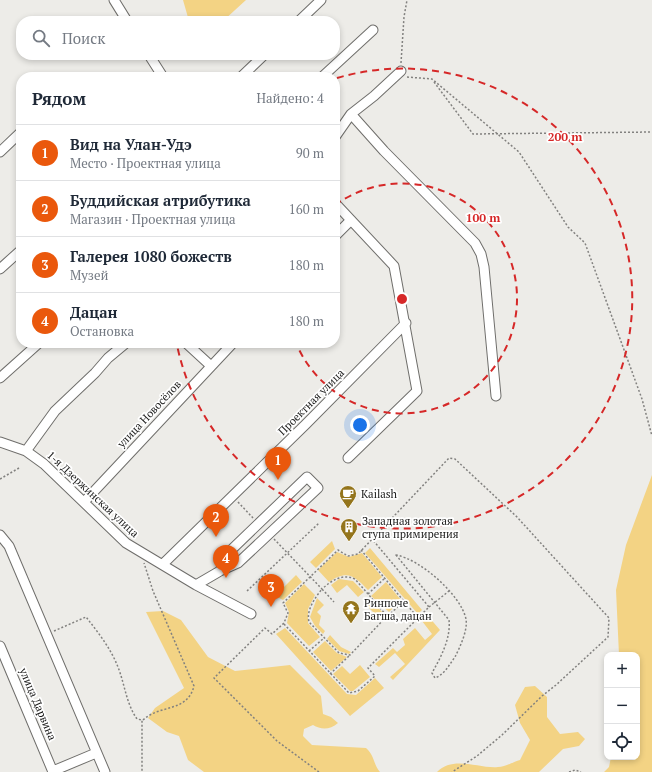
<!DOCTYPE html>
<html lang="ru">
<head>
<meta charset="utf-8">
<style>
  :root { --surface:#fff; --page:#f6f6f7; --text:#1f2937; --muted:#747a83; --line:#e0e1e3; --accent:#ea580c }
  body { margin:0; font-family:"PT Serif",serif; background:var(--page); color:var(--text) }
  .controls { position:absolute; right:12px; bottom:12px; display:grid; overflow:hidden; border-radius:8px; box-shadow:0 2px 6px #0003 }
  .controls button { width:36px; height:36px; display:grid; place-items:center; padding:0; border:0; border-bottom:1px solid var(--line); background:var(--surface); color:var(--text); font:20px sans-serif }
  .you { position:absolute; left:360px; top:425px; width:14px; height:14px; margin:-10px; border:3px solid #fff; border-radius:50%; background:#1a73e8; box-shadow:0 0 0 6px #1a73e833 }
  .badge { display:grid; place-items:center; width:26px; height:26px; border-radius:50%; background:var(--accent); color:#fff; font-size:13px; font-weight:700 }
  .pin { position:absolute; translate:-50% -33px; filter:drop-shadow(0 1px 2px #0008) }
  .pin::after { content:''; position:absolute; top:21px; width:14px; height:12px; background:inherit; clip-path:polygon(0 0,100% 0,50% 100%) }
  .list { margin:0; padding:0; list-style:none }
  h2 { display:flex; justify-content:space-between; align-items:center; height:52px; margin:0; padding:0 16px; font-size:17px }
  h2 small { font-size:13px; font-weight:400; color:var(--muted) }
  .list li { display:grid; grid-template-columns:26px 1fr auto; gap:12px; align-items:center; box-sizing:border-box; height:56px; padding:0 16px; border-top:1px solid var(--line) }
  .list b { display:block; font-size:15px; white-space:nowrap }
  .list p { margin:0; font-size:13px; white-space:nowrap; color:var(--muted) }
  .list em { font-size:13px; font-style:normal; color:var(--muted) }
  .icon { flex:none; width:22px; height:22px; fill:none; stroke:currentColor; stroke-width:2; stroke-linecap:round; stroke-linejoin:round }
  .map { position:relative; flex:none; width:652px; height:772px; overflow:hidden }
  .search { position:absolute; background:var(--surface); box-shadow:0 2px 6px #0003; left:16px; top:16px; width:324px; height:44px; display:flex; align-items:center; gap:10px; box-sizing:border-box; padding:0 14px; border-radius:16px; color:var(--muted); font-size:15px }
  .panel { position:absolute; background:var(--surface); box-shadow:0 2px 6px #0003; left:16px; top:72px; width:324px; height:276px; border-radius:16px }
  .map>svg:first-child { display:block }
  .green { fill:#f3d384 }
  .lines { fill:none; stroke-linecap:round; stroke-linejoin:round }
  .minor-casing { stroke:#6f6e6b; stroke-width:11 }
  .path { stroke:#82817f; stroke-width:1.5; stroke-dasharray:2 2; stroke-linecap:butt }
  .minor { stroke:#fff; stroke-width:9 }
  .ring { fill:none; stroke:#d62828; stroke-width:2; stroke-dasharray:7 5 }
  .labels { text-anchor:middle; stroke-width:3.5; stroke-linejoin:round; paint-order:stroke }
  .street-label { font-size:11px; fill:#191918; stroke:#fff }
  .poi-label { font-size:11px; fill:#191918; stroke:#fff; text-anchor:start }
  .centre { fill:#d62828; stroke:#fff; stroke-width:2 }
  .ring-label { font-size:12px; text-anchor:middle; font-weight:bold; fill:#d62828; stroke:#fff; stroke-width:3.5; stroke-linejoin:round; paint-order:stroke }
</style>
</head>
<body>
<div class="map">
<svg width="652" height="772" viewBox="0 0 652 772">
  <rect width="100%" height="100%" fill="#edece8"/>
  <path class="green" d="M 183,0 L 246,0 L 223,21 L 189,21 Z
    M 652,475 L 652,772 L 604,772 L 609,767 L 611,757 L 637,757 L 637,655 L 619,655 L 616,590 L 626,545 Z
    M 332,541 L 335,549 L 316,568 L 310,562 Z
    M 370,548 L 422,610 L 418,614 L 365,553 Z
    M 337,552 L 349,557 L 362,553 L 382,577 L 368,590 C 355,576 347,569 329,582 L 318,570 Z
    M 296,575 L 302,582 L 283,600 L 275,596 Z
    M 339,579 L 353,581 L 364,592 L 358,597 L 347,585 L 337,593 L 331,585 Z
    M 386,582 L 401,600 L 389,612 L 371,596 Z
    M 304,584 L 315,595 L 308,609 L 308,623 L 320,637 L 309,646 L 287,623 L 289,612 L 285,603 Z
    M 317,598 L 324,605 L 317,612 L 321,616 L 319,625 L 325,631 L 323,634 L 315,626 L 310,617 Z
    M 369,598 L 383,613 L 384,615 L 380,619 L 364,603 Z
    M 163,611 L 181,620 L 208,657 L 235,671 L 290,665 L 321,696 L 323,714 L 331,717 L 338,723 C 330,730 321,730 313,725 L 304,729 L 303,736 L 312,745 L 366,748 C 375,756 373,764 380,772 L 204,772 L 188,760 L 179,736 L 167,732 L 148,718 L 155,708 L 184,688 L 146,612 Z
    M 428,616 L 440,630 L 393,680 L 390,677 L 405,664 L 395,653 L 379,667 L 375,664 L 393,648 L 397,652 L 405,645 L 403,639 L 415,628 L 425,640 L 432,634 L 422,621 Z
    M 285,628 L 347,694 L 356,695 L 375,678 L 384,688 L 350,716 L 276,634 Z
    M 330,635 L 341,647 L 351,652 L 349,654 L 339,651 L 327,639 Z
    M 325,641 L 337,653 L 347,657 L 331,671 L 313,652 Z
    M 360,665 L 370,677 L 353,691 L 350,691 L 333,674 L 342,666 L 350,674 Z
    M 535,686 L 547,697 L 547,717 L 560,734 L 578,732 L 585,739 L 579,746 L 563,749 L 539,772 L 437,772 C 453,755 480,769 498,767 C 505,767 513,762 520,760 L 530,740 L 520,723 L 515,705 L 525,687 Z"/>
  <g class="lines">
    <defs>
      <path id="minor" d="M 114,0 L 127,21
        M 299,21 L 321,0
        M 149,55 L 163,77
        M 241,77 L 264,55
        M 322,77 L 373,30
        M 351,114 L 384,151 L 475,243 L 481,254 L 484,267 L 496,396
        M 335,137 L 351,114 L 374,96 L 401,71
        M 0,152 L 21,132
        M 335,203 L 394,266 L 417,391 L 348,458
        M 335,236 L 351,220
        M 0,269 L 21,250
        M 186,343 L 211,366
        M 0,378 L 39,343
        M 0,442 L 26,451 L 44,464 L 126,543 L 196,585 L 251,614
        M 26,451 L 55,411 L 95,373 L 108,358 L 126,343
        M 84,502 L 233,343
        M 0,535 L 9,546 L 105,772
        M 163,564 L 306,424 L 406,323
        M 196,585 L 220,571 L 238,563 L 318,488 L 307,477 L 228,553 L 220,571
        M 0,646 L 53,772
        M 53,771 L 96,753"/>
    </defs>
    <use href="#minor" class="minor-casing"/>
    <path class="path" d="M 401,63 L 404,17 L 407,0
      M 407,77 L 432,79 L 519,152 L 568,227 L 585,243 L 642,399 L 652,436
      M 434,82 L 473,134 L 652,132
      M 0,479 L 19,468
      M 238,502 L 253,518
      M 274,539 L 322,589 C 331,581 342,573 355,579 L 387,616 L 350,655 L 339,653 L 309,622 C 306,610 315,598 322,589 L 334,602
      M 361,550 L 418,618
      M 396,555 C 420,559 461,595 466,619 C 468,630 460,647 455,657 C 449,665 445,674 435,678 L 432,673 C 441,657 451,638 449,620 Z
      M 247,591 L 319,523
      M 368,594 L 385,578
      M 429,607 L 449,591
      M 388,616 L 404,601
      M 284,624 L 349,693 L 358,691 L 375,676 L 368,668 L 429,607 L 372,539
      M 54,631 L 86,617 C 98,632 111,649 118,667 C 125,685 126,703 137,719 L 142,720 L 142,772
      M 309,651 L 324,638
      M 330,674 L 350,655
      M 143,720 C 160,704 187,713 194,686 L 153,591 L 144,563
      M 319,772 L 277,741 L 214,678 L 265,628 L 272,634 L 284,623 L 288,613 L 283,603 L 338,550 L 348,556 L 358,554 L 449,458 L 455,459 L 517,517 L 609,618 L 608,637 L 556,685 L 542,696 L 502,735 L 477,756 L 452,772
      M 569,772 L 575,770 L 581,772"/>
    <use href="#minor" class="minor"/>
  </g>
  <g class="ring">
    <path d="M335 205A115 115 0 1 1 296 343"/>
    <path d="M337 78A230 230 0 1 1 177 345"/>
  </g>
  <defs>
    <symbol id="cafe-pin" viewBox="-11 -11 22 30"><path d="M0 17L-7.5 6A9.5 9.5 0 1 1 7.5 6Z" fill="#94751c" stroke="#fff"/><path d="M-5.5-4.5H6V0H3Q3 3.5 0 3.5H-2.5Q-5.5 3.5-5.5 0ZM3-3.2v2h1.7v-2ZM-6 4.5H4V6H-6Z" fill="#fff"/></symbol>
    <symbol id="building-pin" viewBox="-11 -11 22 30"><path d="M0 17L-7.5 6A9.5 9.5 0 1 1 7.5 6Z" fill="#94751c" stroke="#fff"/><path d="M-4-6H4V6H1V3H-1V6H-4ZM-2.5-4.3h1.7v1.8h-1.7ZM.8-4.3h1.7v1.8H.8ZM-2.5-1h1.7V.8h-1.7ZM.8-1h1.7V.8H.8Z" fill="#fff"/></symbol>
    <symbol id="temple-pin" viewBox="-11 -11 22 30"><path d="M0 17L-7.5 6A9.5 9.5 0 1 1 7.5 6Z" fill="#94751c" stroke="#fff"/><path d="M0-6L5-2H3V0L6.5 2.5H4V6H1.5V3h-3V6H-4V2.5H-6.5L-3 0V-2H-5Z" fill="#fff"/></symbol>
  </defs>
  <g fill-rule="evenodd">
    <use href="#cafe-pin" x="338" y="484" width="20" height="27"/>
    <use href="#building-pin" x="339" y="517" width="20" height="27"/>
    <use href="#temple-pin" x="341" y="599" width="20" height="27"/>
  </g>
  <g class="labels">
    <g class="street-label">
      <text transform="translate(311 402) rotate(-45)" y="4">Проектная улица</text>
      <text transform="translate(149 414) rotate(-47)" y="4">улица Новосёлов</text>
      <text transform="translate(93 494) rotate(43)" y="4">1-я Дзержинская улица</text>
      <text transform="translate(38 704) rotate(67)" y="4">улица Дарвина</text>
    </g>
    <g class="poi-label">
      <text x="361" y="498">Kailash</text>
      <text x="362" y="525">Западная золотая<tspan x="362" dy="13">ступа примирения</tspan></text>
      <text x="364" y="607">Ринпоче<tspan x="364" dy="13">Багша, дацан</tspan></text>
    </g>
  </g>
  <circle cx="402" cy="299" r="6" class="centre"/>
  <g class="ring-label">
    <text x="565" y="141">200 m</text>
    <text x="483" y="222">100 m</text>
  </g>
</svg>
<div class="controls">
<button>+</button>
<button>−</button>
<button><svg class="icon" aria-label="locate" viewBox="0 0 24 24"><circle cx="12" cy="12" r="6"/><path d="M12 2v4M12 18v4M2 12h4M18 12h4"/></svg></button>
</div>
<div class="you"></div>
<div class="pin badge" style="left:278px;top:480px">1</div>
<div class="pin badge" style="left:216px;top:537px">2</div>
<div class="pin badge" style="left:271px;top:607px">3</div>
<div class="pin badge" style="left:226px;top:578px">4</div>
<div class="search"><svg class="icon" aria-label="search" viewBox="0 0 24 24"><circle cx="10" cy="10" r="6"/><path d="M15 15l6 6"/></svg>Поиск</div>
<section class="panel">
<h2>Рядом<small>Найдено: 4</small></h2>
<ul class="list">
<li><span class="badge">1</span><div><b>Вид на Улан-Удэ</b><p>Место · Проектная улица</p></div><em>90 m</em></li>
<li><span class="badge">2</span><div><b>Буддийская атрибутика</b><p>Магазин · Проектная улица</p></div><em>160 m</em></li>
<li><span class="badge">3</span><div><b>Галерея 1080 божеств</b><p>Музей</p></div><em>180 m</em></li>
<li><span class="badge">4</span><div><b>Дацан</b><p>Остановка</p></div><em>180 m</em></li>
</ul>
</section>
</div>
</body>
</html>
